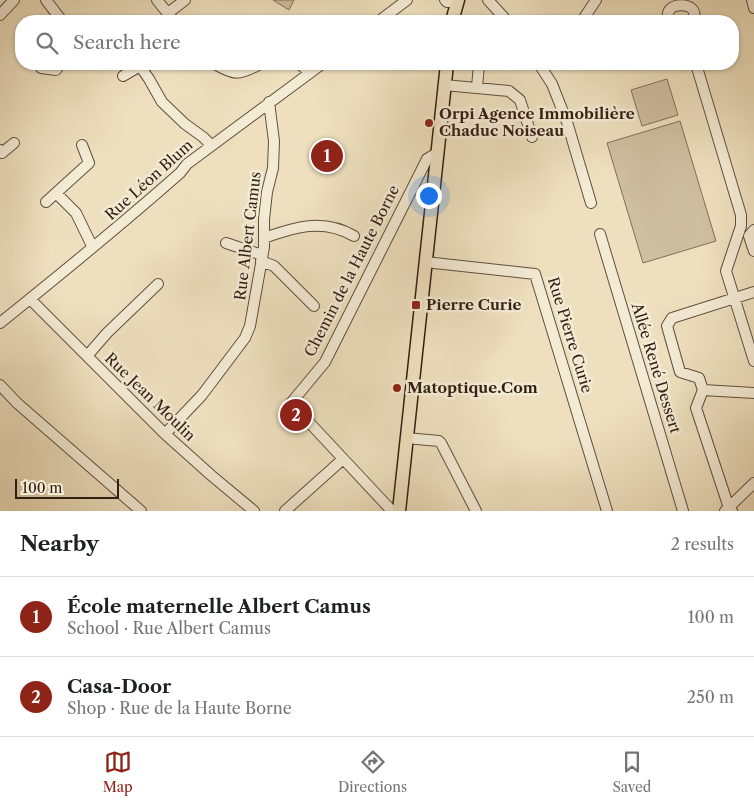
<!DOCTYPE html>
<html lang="en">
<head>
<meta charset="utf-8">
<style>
  :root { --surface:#fff; --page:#f6f6f6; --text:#202124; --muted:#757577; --line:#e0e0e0; --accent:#8f2418 }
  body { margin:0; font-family:"Libre Caslon Text",serif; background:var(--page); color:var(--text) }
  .scale { position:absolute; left:15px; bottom:12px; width:104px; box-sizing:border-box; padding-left:5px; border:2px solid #311f13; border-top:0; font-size:14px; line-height:18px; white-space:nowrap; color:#311f13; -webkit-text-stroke:4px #f4ebd5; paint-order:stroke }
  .you { position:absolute; left:428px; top:195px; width:18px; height:18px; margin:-12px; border:4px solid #fff; border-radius:50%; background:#1a73e8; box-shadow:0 0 0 8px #1a73e833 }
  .badge { display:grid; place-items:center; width:32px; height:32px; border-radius:50%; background:var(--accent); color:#fff; font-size:16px; font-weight:700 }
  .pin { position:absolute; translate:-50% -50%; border:2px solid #fff; box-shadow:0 1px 5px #0006 }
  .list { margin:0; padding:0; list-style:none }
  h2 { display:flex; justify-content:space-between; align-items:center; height:65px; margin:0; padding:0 20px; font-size:21px }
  h2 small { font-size:16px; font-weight:400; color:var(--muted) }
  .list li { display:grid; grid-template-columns:32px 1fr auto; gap:15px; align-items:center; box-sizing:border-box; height:80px; padding:0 20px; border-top:1px solid var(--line) }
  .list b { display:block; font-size:19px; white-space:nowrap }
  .list p { margin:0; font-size:16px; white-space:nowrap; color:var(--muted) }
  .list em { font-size:16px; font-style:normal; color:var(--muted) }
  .icon { flex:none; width:28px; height:28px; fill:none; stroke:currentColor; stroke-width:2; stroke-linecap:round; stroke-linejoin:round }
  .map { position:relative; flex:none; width:754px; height:511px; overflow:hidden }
  .search { position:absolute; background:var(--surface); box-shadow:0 1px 4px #0004; left:15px; right:15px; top:15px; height:55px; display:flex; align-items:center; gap:12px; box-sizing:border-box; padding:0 18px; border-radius:20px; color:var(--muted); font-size:19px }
  .sheet { height:225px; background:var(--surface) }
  nav { display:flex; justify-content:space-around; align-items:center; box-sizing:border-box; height:70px; border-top:1px solid var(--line); background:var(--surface); font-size:14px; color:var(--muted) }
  nav a { display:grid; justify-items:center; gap:2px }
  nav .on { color:var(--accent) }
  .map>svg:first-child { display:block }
  .pitch { fill:#cebfa1; stroke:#806f5a }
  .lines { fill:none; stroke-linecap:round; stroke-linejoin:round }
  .minor-casing { stroke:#604f3e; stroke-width:12 }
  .major-casing { stroke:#311f13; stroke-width:15 }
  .minor { stroke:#f4ebd5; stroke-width:10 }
  .major { stroke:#eee0be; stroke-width:12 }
  .poi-dot { fill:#8f2418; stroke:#f4ebd5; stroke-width:2 }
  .labels { text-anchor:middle; stroke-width:5; stroke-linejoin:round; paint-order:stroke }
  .poi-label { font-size:15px; font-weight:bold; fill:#311f13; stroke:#f4ebd5; text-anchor:start }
  .street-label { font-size:15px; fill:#311f13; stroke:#f4ebd5 }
</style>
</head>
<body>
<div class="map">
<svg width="754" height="511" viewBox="0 0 754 511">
  <rect width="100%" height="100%" fill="#eee0be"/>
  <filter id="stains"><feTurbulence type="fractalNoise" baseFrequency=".004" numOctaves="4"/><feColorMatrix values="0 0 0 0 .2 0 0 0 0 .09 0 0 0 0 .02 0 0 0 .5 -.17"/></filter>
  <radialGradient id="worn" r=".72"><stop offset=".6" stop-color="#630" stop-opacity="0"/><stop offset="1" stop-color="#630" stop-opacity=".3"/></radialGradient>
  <path class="pitch" d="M 273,0 L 294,0 L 289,10 Z
    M 667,79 L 678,115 L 642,126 L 631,90 Z
    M 680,121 L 716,241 L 643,263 L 607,143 Z"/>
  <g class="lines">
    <defs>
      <path id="minor" d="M 46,0 L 62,21
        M 157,0 L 174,21
        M 445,0 L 447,2 L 457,2
        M 488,0 L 507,21
        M 752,0 L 754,8
        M 168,13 L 185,0
        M 0,15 L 14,0
        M 379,21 L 407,0
        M 582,21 L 596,0
        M 670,21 C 658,0 705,0 692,21
        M 215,64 C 235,76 240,75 260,64
        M 299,64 L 310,72
        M 539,64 L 552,84 L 567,122 L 591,203
        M 696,64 L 741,215 L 741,226 L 726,271 L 754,361
        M 41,68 L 56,70 L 60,64
        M 123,76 L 140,66 L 149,79 L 162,102 L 185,124 L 203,137 L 211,145
        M 444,85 L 509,91 L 520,100 L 532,137
        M 477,88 L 479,64
        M 0,150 L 2,153 L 14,143
        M 56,193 L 76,213 L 92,246
        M 46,202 L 89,163 L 82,145
        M 754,230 L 749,236 L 754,251
        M 600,234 L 683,511
        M 264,238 C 295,227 323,218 354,236
        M 226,243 L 262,255
        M 261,261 L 274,266 L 314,306
        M 425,262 L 535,274 L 607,511
        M 30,299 L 165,434 L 212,476 L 254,511
        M 0,323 C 61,274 121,225 180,173 L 187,164 L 322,64
        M 87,356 L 107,333 L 158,284
        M 0,385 L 17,403 L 141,511
        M 703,390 L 754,393
        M 165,434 L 202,395 L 245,338 L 250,326 L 264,247 L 264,219 L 267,192 L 273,168 L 274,141 L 269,102
        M 406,438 L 439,441 L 441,443 L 476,511
        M 285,511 L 343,459
        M 392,511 L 291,403 L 325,362 L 427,159 L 437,153
        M 725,511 L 754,483
        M 732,511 L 729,508 L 696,408 L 703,390 L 699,378 L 680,372 L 667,326 L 672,318 L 754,292"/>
      <path id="major" d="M 452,21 L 458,0
        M 399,511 L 447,64"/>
    </defs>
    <use href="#minor" class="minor-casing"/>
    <use href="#major" class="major-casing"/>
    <use href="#minor" class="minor"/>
    <use href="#major" class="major"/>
  </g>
  <g class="poi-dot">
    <circle cx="429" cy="123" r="5"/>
    <rect x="411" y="300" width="10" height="10" rx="2.5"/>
    <circle cx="397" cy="388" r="5"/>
  </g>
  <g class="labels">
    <g class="poi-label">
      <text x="439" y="119">Orpi Agence Immobilière<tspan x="439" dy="17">Chaduc Noiseau</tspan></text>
      <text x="426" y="310">Pierre Curie</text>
      <text x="407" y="393">Matoptique.Com</text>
    </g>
    <g class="street-label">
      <text transform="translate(149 180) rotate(-42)" y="5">Rue Léon Blum</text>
      <text transform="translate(248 236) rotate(-83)" y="5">Rue Albert Camus</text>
      <text transform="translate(352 271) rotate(-63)" y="5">Chemin de la Haute Borne</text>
      <text transform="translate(570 335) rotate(73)" y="5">Rue Pierre Curie</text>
      <text transform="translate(656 368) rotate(73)" y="5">Allée René Dessert</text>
      <text transform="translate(150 397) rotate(44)" y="5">Rue Jean Moulin</text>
    </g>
  </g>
  <rect width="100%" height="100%" filter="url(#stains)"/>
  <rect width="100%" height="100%" fill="url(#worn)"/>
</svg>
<div class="scale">100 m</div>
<div class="you"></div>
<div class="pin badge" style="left:327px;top:156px">1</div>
<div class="pin badge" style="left:296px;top:415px">2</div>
<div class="search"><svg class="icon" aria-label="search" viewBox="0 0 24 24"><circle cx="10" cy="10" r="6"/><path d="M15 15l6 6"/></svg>Search here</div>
</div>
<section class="sheet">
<h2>Nearby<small>2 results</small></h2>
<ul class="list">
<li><span class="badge">1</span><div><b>École maternelle Albert Camus</b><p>School · Rue Albert Camus</p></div><em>100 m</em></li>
<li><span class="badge">2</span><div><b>Casa-Door</b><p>Shop · Rue de la Haute Borne</p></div><em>250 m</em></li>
</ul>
</section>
<nav>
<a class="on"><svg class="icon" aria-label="map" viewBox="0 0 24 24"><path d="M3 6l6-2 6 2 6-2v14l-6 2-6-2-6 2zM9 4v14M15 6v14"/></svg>Map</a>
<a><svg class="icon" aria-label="directions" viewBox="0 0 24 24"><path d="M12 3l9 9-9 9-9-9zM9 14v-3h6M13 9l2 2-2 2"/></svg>Directions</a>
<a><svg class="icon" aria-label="saved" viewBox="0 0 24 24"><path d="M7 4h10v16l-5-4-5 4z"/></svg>Saved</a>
</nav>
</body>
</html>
